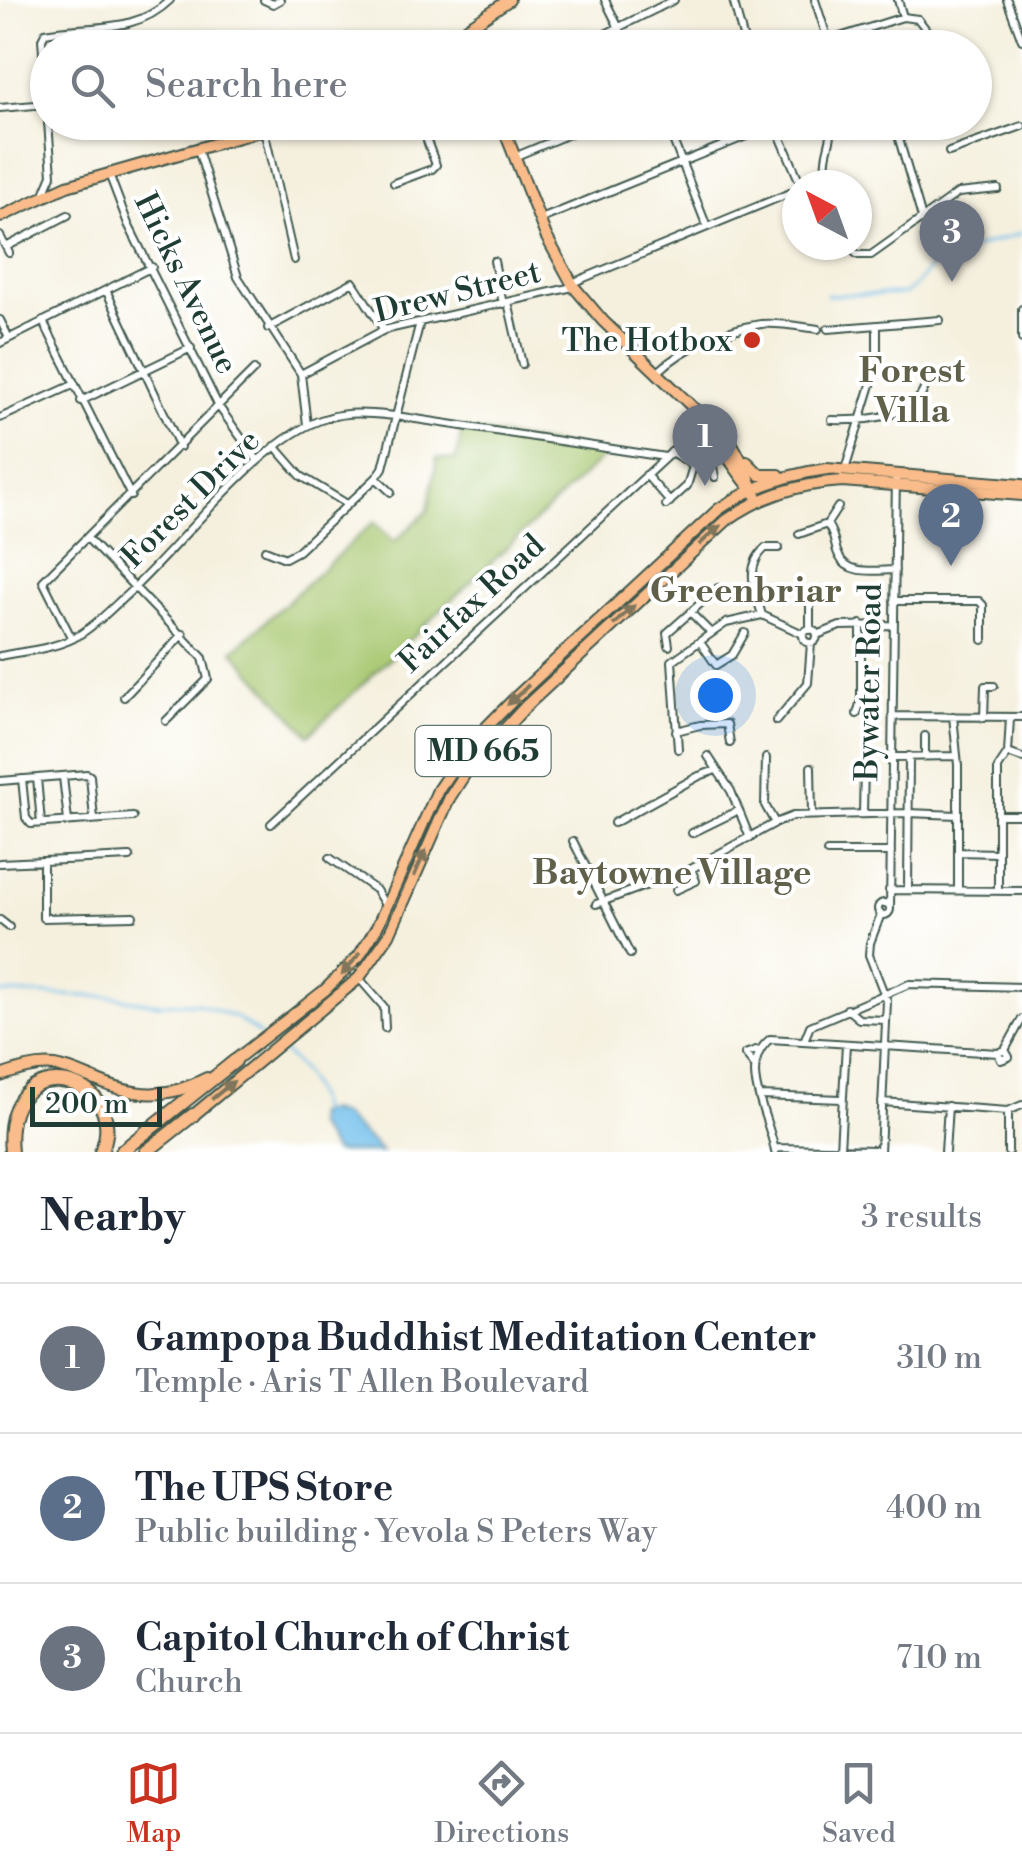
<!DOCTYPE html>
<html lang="en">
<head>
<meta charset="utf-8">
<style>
  :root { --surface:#fff; --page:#f6f6f7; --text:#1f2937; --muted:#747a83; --line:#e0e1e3; --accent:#c8321e }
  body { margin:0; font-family:"Libre Bodoni",serif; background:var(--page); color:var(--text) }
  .compass { position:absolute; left:782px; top:170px; width:90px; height:90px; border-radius:50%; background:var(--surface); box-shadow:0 2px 8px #0004; rotate:319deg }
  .scale { position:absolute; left:30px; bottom:25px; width:132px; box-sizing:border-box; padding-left:10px; border:5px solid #1f3d34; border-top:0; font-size:28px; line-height:35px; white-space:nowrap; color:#1f3d34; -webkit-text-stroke:8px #fff; paint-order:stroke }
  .you { position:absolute; left:715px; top:695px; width:35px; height:35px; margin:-25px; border:8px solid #fff; border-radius:50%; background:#1a73e8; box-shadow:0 0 0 15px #1a73e833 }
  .badge { display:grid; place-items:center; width:65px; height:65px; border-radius:50%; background:var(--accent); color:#fff; font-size:32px; font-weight:700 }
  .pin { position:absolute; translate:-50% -82px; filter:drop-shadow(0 2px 5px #0008) }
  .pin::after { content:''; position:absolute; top:52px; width:35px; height:30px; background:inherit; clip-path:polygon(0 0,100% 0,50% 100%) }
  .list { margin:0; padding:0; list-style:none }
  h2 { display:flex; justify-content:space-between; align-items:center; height:130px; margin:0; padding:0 40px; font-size:42px }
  h2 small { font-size:32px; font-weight:400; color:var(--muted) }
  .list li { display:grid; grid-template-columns:65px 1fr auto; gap:30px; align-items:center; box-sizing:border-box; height:150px; padding:0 40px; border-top:2px solid var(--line) }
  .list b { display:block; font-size:38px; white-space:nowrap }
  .list p { margin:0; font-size:32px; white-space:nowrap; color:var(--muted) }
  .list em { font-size:32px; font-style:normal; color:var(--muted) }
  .icon { flex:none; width:55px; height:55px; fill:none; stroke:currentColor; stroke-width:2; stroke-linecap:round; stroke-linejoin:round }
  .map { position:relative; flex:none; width:1022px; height:1152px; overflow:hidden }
  .search { position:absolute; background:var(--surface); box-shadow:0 2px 8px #0004; left:30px; right:30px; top:30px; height:110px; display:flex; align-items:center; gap:25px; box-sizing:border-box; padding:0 35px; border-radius:55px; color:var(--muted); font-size:38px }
  .sheet { height:580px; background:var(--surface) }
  nav { display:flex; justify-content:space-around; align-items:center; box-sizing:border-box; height:140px; border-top:2px solid var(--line); background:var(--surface); font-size:28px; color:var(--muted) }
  nav a { display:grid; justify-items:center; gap:5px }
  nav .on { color:var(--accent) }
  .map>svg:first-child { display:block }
  .green { fill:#a8c871; stroke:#648252; stroke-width:2.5 }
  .water { fill:#71bfec; stroke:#487e90; stroke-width:2.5 }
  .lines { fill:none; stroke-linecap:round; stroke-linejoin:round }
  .stream { stroke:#71bfec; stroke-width:2.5 }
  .minor-casing { stroke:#3f584e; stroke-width:10 }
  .major-casing { stroke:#3f584e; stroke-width:14 }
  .highway-casing { stroke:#3f584e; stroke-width:16 }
  .minor { stroke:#fff; stroke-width:6 }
  .major { stroke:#f9bc8a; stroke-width:10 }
  .highway { stroke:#f9bc8a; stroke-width:12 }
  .oneway { fill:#81765b }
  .poi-dot { fill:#c8321e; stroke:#fff; stroke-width:4 }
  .labels { text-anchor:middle; stroke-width:8; stroke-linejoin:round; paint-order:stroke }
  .shield { fill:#fff; stroke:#627771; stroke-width:2.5 }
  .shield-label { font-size:30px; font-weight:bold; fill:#1f3d34 }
  .street-label { font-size:32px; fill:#1f3d34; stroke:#fff }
  .poi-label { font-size:32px; fill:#1f3d34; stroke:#fff; text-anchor:end }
  .neighbourhood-label { font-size:35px; font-weight:bold; fill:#61614b; stroke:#fff }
</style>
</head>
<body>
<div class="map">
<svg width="1022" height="1152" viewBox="0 0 1022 1152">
  <rect width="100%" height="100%" fill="#fff"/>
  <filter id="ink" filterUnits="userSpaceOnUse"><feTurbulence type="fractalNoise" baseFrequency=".01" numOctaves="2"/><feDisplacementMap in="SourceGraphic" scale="20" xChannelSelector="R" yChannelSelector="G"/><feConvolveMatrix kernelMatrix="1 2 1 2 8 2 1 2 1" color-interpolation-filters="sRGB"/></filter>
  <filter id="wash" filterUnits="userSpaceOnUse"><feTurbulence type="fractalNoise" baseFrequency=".0048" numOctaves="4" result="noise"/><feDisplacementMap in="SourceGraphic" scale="40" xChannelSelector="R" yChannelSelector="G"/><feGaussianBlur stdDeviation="2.25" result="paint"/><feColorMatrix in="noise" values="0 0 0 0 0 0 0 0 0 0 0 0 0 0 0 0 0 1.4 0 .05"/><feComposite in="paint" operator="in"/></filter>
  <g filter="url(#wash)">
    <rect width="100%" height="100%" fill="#f5f0de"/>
    <path class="green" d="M 462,429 L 607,453 L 309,735 L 233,651 L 374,522 L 394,542 L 428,511 L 437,458 L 456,460 Z"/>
    <path class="water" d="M 328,1111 L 342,1115 L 382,1152 L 334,1152 L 315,1125 L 316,1114 Z"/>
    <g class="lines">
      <path class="stream" d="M 827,295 L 905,294 L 916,285 L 936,260 L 1022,233
        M 0,993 L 114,997 L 157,1004 L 196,1003 L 235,1017 L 260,1035
        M 278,1048 C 301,1065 314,1085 320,1113"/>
    </g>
  </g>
  <g filter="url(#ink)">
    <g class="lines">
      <defs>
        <path id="minor" d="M 264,0 L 273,4 L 280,0
          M 605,0 L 629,48
          M 733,0 L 746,48
          M 815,0 L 828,40
          M 898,0 L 903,17
          M 1007,0 L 1022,40
          M 868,29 L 873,48
          M 577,48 L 674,0
          M 805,48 L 903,17 L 918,19 L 931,36 L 933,43
          M 0,108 L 47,104
          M 48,120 L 42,39 L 45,33 C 90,24 134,35 170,0
          M 666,122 L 707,227
          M 832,122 C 834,147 813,166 838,185
          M 894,122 L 922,218
          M 775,124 L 801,185
          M 264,130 L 294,260
          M 198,150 L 238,277 L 301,374 L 307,425
          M 949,152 L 1022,126
          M 514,157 L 598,122
          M 109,174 L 128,224 L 219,407 L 258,461
          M 394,183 L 432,169 L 436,165 L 420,122
          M 802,185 L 827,171
          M 816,185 L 830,180
          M 44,194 L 52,175 L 48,122
          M 541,219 L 781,122
          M 0,236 L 9,253
          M 846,245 L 858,255 L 871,255 L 958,193 L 998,189
          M 6,247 L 68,215
          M 494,261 L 503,304
          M 572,283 L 797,190
          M 106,290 L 180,447
          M 508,302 L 522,364
          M 1022,309 L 1022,339
          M 0,320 L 9,338
          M 43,321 L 131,496
          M 268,328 L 353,282 L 384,330
          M 828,329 L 940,320
          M 0,343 L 152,267
          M 659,371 C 684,347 726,329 761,324 C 780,322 800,327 818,329
          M 301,374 L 384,330 L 573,287
          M 81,401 L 191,348
          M 0,418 L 73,385
          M 832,420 C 865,421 931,418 926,372
          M 275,446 L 301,476 L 347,504
          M 671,452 L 689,463 L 713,467 L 715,477
          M 845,470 L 877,365 L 877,326
          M 646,475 L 670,502
          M 376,478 L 391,492
          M 666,505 L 687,486 L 694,463
          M 827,524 C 837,539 833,545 839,556 C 848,576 877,570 895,570
          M 799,534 L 827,524 L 838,507
          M 87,538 L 203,658 L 208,679 L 166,721
          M 265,550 L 285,558 L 298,551 L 376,478 L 383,468 L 420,322
          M 810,591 L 810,630
          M 894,601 L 979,601 L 983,605 L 983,640
          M 690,612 L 711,633
          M 762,615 C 755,590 744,568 765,548 L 779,548
          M803 636a7 7 0 1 1 14 0a7 7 0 1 1-14 0Z
          M 817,635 L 840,626 L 893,625
          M 72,639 L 43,581 L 254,370
          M 700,642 L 716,665 L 732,655 L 745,633
          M 669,646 L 667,633 L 718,588
          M 0,656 C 24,651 52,649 74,638 C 92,628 107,613 122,599 C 177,551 260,436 327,418 C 350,411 373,414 396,416 L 665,457
          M 124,697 L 183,634
          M 857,714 L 861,700 L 861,624
          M 892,716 L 1022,717
          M 953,716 L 958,765 L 958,890
          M 984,718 L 985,686 L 994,686
          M 776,721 L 808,683 L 811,643
          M 676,731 L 700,725 L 727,724 L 730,743
          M 925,736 L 925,756
          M 678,749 L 672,661 L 726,623 L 762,615 L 803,634
          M 1008,753 L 1022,758
          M 708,756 L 731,791 L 750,838
          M 891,757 L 955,756
          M 766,758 L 765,805 L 775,823
          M 811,767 L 812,814
          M 63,777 L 68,821
          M 37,778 L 41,823
          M 22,779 L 26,818 L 31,824 L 133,817
          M 0,781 L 87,774 L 90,776 L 94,819
          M 863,814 L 864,764
          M 998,815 L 1022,815
          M 614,823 L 699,776 L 716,770
          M 271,824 L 705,421
          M 692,833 L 737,811
          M 573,841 L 630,954
          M 827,852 L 891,852
          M 958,852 L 997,853
          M 330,858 L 376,890 L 385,905
          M 43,861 L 43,918 L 133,916
          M 0,863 L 130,857
          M 676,890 L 696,881 L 691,869
          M 889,890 L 1022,891
          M 908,890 L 909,756
          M 998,890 L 998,768 L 1008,753 L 1010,718
          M878 909a6 6 0 1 1 12 0a6 6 0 1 1-12 0Z
          M 596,904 L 691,869 L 775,823 L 793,816 L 908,813 L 958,815
          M 890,907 L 896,475
          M 0,920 L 9,927
          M 359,978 L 384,1007 L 385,1028
          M 847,1009 L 859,1019 L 886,1020
          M 804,1041 L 810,1026 L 909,984 L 1022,987
          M 1005,1050 L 1022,1019
          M 754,1065 L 745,1054 L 756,1050
          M 760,1096 L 842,1099
          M 882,1102 L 1008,1111 L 1022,1105
          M 775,1148 L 879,1150
          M 840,1149 L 846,1044
          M 775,1152 C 770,1117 736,1067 770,1039 L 998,1053 L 1001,1060 L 1009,1057 L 1005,1050 L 998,1053
          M 880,1152 L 887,1001 L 869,955 L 870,943 L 881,914
          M 945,1152 L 948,1106
          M 1008,1152 L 1008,1111"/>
        <path id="major" d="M 465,30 L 473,48
          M 437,48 L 509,0
          M 501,122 L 546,236 L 574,287 L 603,321 L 706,420 C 733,432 745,470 756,495
          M 0,217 L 67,186 L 291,122
          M 706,420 C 708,429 746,485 753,490
          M 747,462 L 760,475 L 779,475
          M 230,1064 L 325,990 L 359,956 L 377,927 L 438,790 L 467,747 L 516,697 L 719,509 C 752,487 787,474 827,469 L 1022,485
          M 0,1076 C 18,1070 36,1064 55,1066 C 68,1068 81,1074 93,1079 C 134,1097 167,1100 207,1078
          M 190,1118 L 359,978 L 389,935 L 450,797 L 468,769 L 526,706 L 727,520 C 762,495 799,484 842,481 L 1022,495"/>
        <path id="highway" d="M 11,1152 C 0,1041 134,1075 101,1152
          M 121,1152 L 235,1061
          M 146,1152 L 193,1115"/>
      </defs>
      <use href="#minor" class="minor-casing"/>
      <use href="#major" class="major-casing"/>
      <use href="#highway" class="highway-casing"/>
      <use href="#minor" class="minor"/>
      <use href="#major" class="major"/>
      <use href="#highway" class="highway"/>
    </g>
    <defs><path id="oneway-solid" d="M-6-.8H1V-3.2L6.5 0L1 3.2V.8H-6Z" transform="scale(2.5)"/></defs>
    <g class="oneway">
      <use href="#oneway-solid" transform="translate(710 535) rotate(-42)"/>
      <use href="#oneway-solid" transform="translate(624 615) rotate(-43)"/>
      <use href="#oneway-solid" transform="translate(518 695) rotate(137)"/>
      <use href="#oneway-solid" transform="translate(420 863) rotate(-66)"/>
      <use href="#oneway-solid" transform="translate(351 964) rotate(130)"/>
      <use href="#oneway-solid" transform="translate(223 1090) rotate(-39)"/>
    </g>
  </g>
  <circle class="poi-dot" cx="752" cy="340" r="10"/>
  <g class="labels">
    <rect class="shield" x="415.5" y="726" width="135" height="50" rx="8"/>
    <g class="shield-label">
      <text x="483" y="761">MD 665</text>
    </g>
    <g class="street-label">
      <text transform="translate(187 283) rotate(64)" y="11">Hicks Avenue</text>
      <text transform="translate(457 291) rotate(-14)" y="11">Drew Street</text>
      <text transform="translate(190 498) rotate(-45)" y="11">Forest Drive</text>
      <text transform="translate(471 603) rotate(-43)" y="11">Fairfax Road</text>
      <text transform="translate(868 682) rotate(-89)" y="11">Bywater Road</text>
    </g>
    <g class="poi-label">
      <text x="732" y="351">The Hotbox</text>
    </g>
    <g class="neighbourhood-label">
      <text x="912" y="382">Forest<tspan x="912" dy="40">Villa</tspan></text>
      <text x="746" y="602">Greenbriar</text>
      <text x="672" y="884">Baytowne Village</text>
    </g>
  </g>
</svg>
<svg class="compass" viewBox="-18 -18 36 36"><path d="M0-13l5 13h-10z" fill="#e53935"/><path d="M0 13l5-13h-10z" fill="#747a83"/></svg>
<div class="scale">200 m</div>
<div class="you"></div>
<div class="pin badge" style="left:705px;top:486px;background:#6b7280">1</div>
<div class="pin badge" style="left:951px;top:566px;background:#5c6f8a">2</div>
<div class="pin badge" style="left:952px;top:282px;background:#6b7280">3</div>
<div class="search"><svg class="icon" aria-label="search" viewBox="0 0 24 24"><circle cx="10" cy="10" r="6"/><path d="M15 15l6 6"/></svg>Search here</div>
</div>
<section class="sheet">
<h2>Nearby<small>3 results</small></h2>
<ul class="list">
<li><span class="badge" style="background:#6b7280">1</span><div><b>Gampopa Buddhist Meditation Center</b><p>Temple · Aris T Allen Boulevard</p></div><em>310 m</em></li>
<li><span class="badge" style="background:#5c6f8a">2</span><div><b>The UPS Store</b><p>Public building · Yevola S Peters Way</p></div><em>400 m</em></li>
<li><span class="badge" style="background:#6b7280">3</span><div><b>Capitol Church of Christ</b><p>Church</p></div><em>710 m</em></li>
</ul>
</section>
<nav>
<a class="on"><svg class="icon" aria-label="map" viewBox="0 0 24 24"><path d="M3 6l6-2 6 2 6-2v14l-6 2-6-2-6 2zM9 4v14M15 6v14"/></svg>Map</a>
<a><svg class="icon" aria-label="directions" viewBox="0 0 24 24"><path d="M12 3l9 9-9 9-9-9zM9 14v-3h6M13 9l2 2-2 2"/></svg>Directions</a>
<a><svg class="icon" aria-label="saved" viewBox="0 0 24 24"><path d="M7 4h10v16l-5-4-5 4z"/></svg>Saved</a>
</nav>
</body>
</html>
